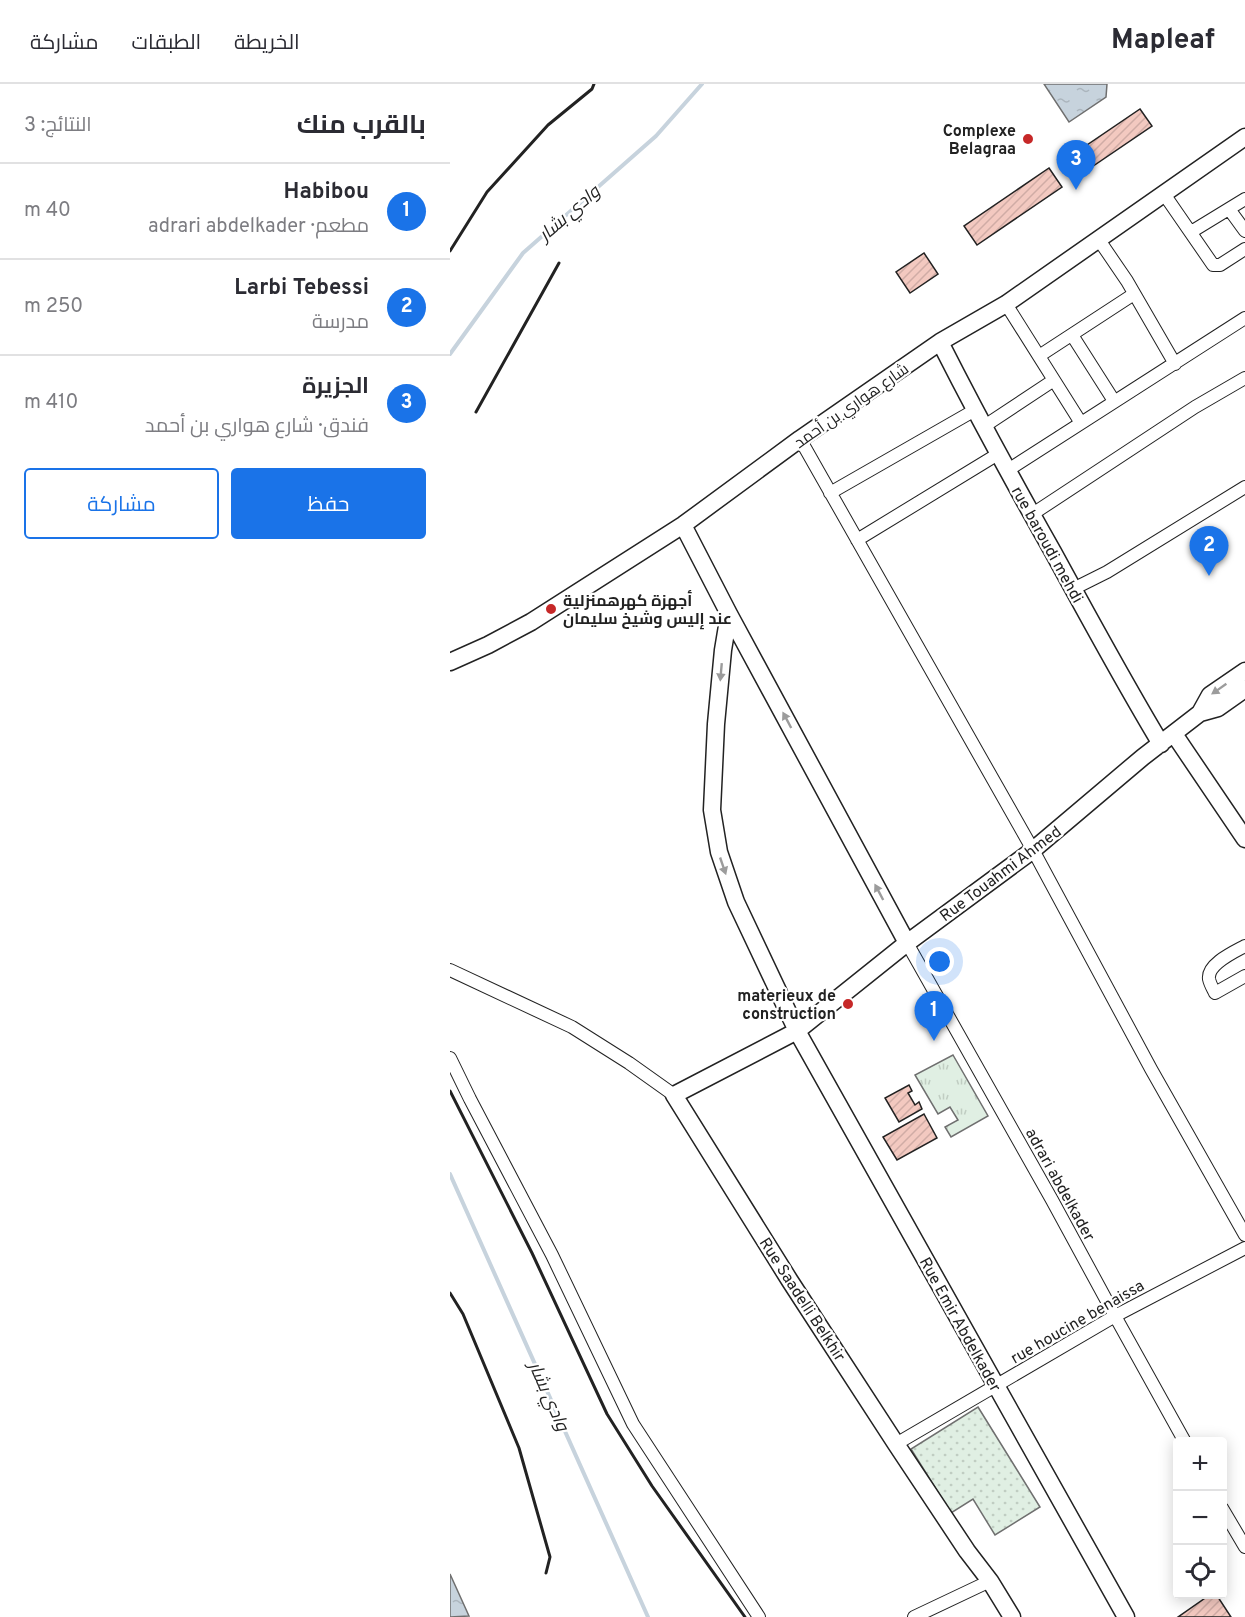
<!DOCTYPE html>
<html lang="ar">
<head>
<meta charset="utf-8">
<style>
  :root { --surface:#fff; --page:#f2f2f3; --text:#2b2b33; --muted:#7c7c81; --line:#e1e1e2; --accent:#1a73e8 }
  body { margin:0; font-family:Overpass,Cairo,sans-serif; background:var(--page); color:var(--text); direction:rtl }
  .controls { position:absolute; right:18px; bottom:18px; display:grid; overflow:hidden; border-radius:6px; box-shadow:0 3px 15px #0003 }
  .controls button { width:54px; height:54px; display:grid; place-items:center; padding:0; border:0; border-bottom:2px solid var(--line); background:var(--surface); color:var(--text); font:30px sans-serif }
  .you { position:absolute; left:490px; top:878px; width:21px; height:21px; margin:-15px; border:4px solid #fff; border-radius:50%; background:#1a73e8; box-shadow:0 0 0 9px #1a73e833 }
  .badge { display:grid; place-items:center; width:39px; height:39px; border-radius:50%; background:var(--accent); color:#fff; font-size:20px; font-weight:700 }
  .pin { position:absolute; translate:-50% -50px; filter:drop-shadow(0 2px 3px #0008) }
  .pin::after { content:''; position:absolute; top:32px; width:21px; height:18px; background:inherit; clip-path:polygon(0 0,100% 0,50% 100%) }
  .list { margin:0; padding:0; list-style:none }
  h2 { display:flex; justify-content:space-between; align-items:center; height:78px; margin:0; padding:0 24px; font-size:26px }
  h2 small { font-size:20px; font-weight:400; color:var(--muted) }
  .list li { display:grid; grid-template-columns:39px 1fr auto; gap:18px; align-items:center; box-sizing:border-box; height:96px; padding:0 24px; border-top:2px solid var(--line) }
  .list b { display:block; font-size:22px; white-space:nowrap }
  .list p { margin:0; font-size:20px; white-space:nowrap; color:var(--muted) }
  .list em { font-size:20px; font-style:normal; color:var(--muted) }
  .actions { display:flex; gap:12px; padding:18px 24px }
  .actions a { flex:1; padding:14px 0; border:2px solid var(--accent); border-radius:6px; text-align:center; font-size:21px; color:var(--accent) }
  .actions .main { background:var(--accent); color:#fff }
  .icon { flex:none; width:33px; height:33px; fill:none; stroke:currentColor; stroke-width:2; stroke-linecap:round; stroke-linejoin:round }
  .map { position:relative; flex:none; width:795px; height:1533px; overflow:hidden; direction:ltr }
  header { display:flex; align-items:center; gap:36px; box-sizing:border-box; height:84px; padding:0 30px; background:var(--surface); border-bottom:2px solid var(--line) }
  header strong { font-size:28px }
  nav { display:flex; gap:33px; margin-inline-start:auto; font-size:21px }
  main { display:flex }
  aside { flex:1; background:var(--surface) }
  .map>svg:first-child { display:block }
  .park { fill:url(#park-tufts); stroke:#6f6f6f; stroke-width:1.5 }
  .garden { fill:url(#garden-dots); stroke:#6f6f6f; stroke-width:1.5 }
  .water { fill:url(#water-ripples); stroke:#6f6f6f; stroke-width:1.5 }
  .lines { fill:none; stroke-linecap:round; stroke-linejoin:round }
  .stream { stroke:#c7d3dd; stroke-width:4 }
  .building { fill:url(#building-hatch); stroke:#222; stroke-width:1.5 }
  .street-casing { stroke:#222; stroke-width:14 }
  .secondary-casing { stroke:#222; stroke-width:19 }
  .street { stroke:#fff; stroke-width:12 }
  .secondary { stroke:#fff; stroke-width:16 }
  .wall { stroke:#222; stroke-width:3 }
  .oneway { fill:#9c9c9c }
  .poi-dot { fill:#c62828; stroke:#fff; stroke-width:2 }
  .labels { text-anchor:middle; stroke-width:4.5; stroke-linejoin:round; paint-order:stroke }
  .poi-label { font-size:16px; font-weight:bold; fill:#222; stroke:#fff; text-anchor:end }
  .street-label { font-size:16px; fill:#222; stroke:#fff }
  .water-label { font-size:18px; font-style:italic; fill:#222; stroke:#fff }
</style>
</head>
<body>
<header>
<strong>Mapleaf</strong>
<nav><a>الخريطة</a><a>الطبقات</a><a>مشاركة</a></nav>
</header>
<main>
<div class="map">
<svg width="795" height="1533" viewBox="0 0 795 1533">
  <defs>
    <pattern id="park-tufts" width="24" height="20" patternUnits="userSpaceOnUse" patternTransform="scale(1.5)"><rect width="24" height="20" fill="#e0efe3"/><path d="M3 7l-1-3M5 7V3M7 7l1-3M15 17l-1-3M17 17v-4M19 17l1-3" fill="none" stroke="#c0cdc2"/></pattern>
    <pattern id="garden-dots" width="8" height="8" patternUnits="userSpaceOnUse" patternTransform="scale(1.5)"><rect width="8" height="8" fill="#e0efe3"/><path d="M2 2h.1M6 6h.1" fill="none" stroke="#c0cdc2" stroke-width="1.8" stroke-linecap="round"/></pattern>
    <pattern id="water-ripples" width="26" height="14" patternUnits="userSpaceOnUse" patternTransform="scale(1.5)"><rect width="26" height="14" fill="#c7d3dd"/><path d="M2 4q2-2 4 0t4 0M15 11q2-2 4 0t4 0" fill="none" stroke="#abb5bd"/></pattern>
    <pattern id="building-hatch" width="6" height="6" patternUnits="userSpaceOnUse" patternTransform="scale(1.5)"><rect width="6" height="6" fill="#f3c9c0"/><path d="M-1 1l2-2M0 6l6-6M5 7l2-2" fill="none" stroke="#d0aca5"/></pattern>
  </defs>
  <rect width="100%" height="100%" fill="#fff"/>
  <path class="park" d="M 503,971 L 538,1032 L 501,1053 L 495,1043 L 508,1036 L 500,1023 L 488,1030 L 465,991 Z"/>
  <path class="garden" d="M 528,1323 L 590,1423 L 545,1451 L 523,1415 L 501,1429 L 461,1365 Z"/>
  <path class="water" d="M 594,0 L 657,0 L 656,13 L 619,38 Z
    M 0,1490 L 19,1532 L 0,1533 Z"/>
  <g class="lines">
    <path class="stream" d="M 0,270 L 73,169 L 206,52 L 252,0
      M 0,1090 L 198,1533"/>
  </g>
  <path class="building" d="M 690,25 L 702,42 L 627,93 L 615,76 Z
    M 599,84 L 612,103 L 527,161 L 514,142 Z
    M 474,169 L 488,190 L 460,209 L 446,188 Z
    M 459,1001 L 462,1007 L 458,1009 L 465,1021 L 469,1018 L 472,1025 L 449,1038 L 435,1014 Z
    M 474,1030 L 487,1054 L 447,1076 L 433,1053 Z
    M 761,1510 L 766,1510 L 781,1533 L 728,1533 Z"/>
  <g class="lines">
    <defs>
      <path id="street" d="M 714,110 L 763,181 L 770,181 L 795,165
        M 779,125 L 795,147
        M 741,148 L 795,115
        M 649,156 L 677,197 L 725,280
        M 556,220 L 631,339
        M 622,251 L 664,317
        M 589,272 L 684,210
        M 533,343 L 604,296
        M 350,355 L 583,766 L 701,985 L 795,1151
        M 558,386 L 795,234
        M 380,409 L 525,326
        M 581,431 L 745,323 L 795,294
        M 407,456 L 548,370
        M 623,505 L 657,488 L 795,403
        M 457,859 L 602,1116 L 665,1232 L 735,1358
        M 795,862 C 784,868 757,880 759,895 C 760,900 763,905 765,909 L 795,892
        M 0,886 L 122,943 L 179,979 L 224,1011
        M 0,974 L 20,1015 L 102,1171 L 183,1340 L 309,1533
        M 446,1360 L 665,1232 L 795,1164
        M 772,1424 L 795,1463
        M 464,1533 L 540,1497"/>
      <path id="secondary" d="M 490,258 C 526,329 564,399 603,468 C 638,532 673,597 711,660
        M 233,441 L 279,530 L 457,859
        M 279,530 L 273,566 L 266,640 L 262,726 L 269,768 L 286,818 L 347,947 L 676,1533
        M 0,578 L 38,561 L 81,538 L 233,441 L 350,355 L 490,258 L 556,220 L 795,53
        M 750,629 L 768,624 L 795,605
        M 724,650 L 795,755
        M 562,1533 L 540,1497 L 517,1467 L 446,1360 L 340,1197 L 224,1011 L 347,947 L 457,859 L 583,766 L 693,673 L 750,629 L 760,611 L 795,587"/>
    </defs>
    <use href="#street" class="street-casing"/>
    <use href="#secondary" class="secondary-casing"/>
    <use href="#street" class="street"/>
    <use href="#secondary" class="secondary"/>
    <path class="wall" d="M 0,167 L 37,108 L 98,41 L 142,5 L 144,0
      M 26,328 L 109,179
      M 0,1007 L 82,1169 L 157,1330 L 202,1402 L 295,1533
      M 0,1209 L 13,1230 L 69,1364 L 100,1473 L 96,1489"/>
  </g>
  <defs><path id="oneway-solid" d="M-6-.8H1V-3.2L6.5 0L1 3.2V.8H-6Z" transform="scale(1.5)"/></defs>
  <g class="oneway">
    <use href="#oneway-solid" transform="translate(271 588) rotate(95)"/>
    <use href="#oneway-solid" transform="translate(769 605) rotate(145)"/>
    <use href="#oneway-solid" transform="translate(337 636) rotate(-118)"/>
    <use href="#oneway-solid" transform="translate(273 782) rotate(71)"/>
    <use href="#oneway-solid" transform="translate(429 808) rotate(-118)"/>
  </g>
  <g class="poi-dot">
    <circle cx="578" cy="55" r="6"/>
    <circle cx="101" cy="525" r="6"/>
    <circle cx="398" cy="920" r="6"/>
  </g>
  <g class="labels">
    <g class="poi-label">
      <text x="566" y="52">Complexe<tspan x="566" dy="18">Belagraa</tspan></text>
      <text x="113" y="522" text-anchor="start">أجهزة كهرهمنزلية<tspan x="113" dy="18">عند إليس وشيخ سليمان</tspan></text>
      <text x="386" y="917">materieux de<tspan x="386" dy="18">construction</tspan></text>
    </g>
    <g class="street-label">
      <text transform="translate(401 321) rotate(-35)" y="6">شارع هواري بن أحمد</text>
      <text transform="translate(598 460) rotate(61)" y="6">rue baroudi mehdi</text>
      <text transform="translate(550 789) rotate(-37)" y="6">Rue Touahmi Ahmed</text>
      <text transform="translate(611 1100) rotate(61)" y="6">adrari abdelkader</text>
      <text transform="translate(353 1215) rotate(57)" y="6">Rue Saadelli Belkhir</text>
      <text transform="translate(627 1237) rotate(-30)" y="6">rue houcine benaissa</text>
      <text transform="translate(511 1240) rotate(61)" y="6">Rue Emir Abdelkader</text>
    </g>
    <g class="water-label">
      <text transform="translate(119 129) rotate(-41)" y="6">وادي بشار</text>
      <text transform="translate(99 1312) rotate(66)" y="6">وادي بشار</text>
    </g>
  </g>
</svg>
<div class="controls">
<button>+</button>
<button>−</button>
<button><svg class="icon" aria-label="locate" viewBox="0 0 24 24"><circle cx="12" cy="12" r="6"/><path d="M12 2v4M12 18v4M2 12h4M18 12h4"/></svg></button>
</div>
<div class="you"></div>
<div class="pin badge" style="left:484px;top:957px">1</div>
<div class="pin badge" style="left:759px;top:492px">2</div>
<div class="pin badge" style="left:626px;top:106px">3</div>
</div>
<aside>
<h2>بالقرب منك<small>النتائج: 3</small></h2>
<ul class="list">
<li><span class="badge">1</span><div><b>Habibou</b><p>مطعم · adrari abdelkader</p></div><em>40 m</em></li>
<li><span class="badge">2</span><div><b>Larbi Tebessi</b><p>مدرسة</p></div><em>250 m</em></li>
<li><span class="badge">3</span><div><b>الجزيرة</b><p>فندق · شارع هواري بن أحمد</p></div><em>410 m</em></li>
</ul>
<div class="actions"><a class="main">حفظ</a><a>مشاركة</a></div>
</aside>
</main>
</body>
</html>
